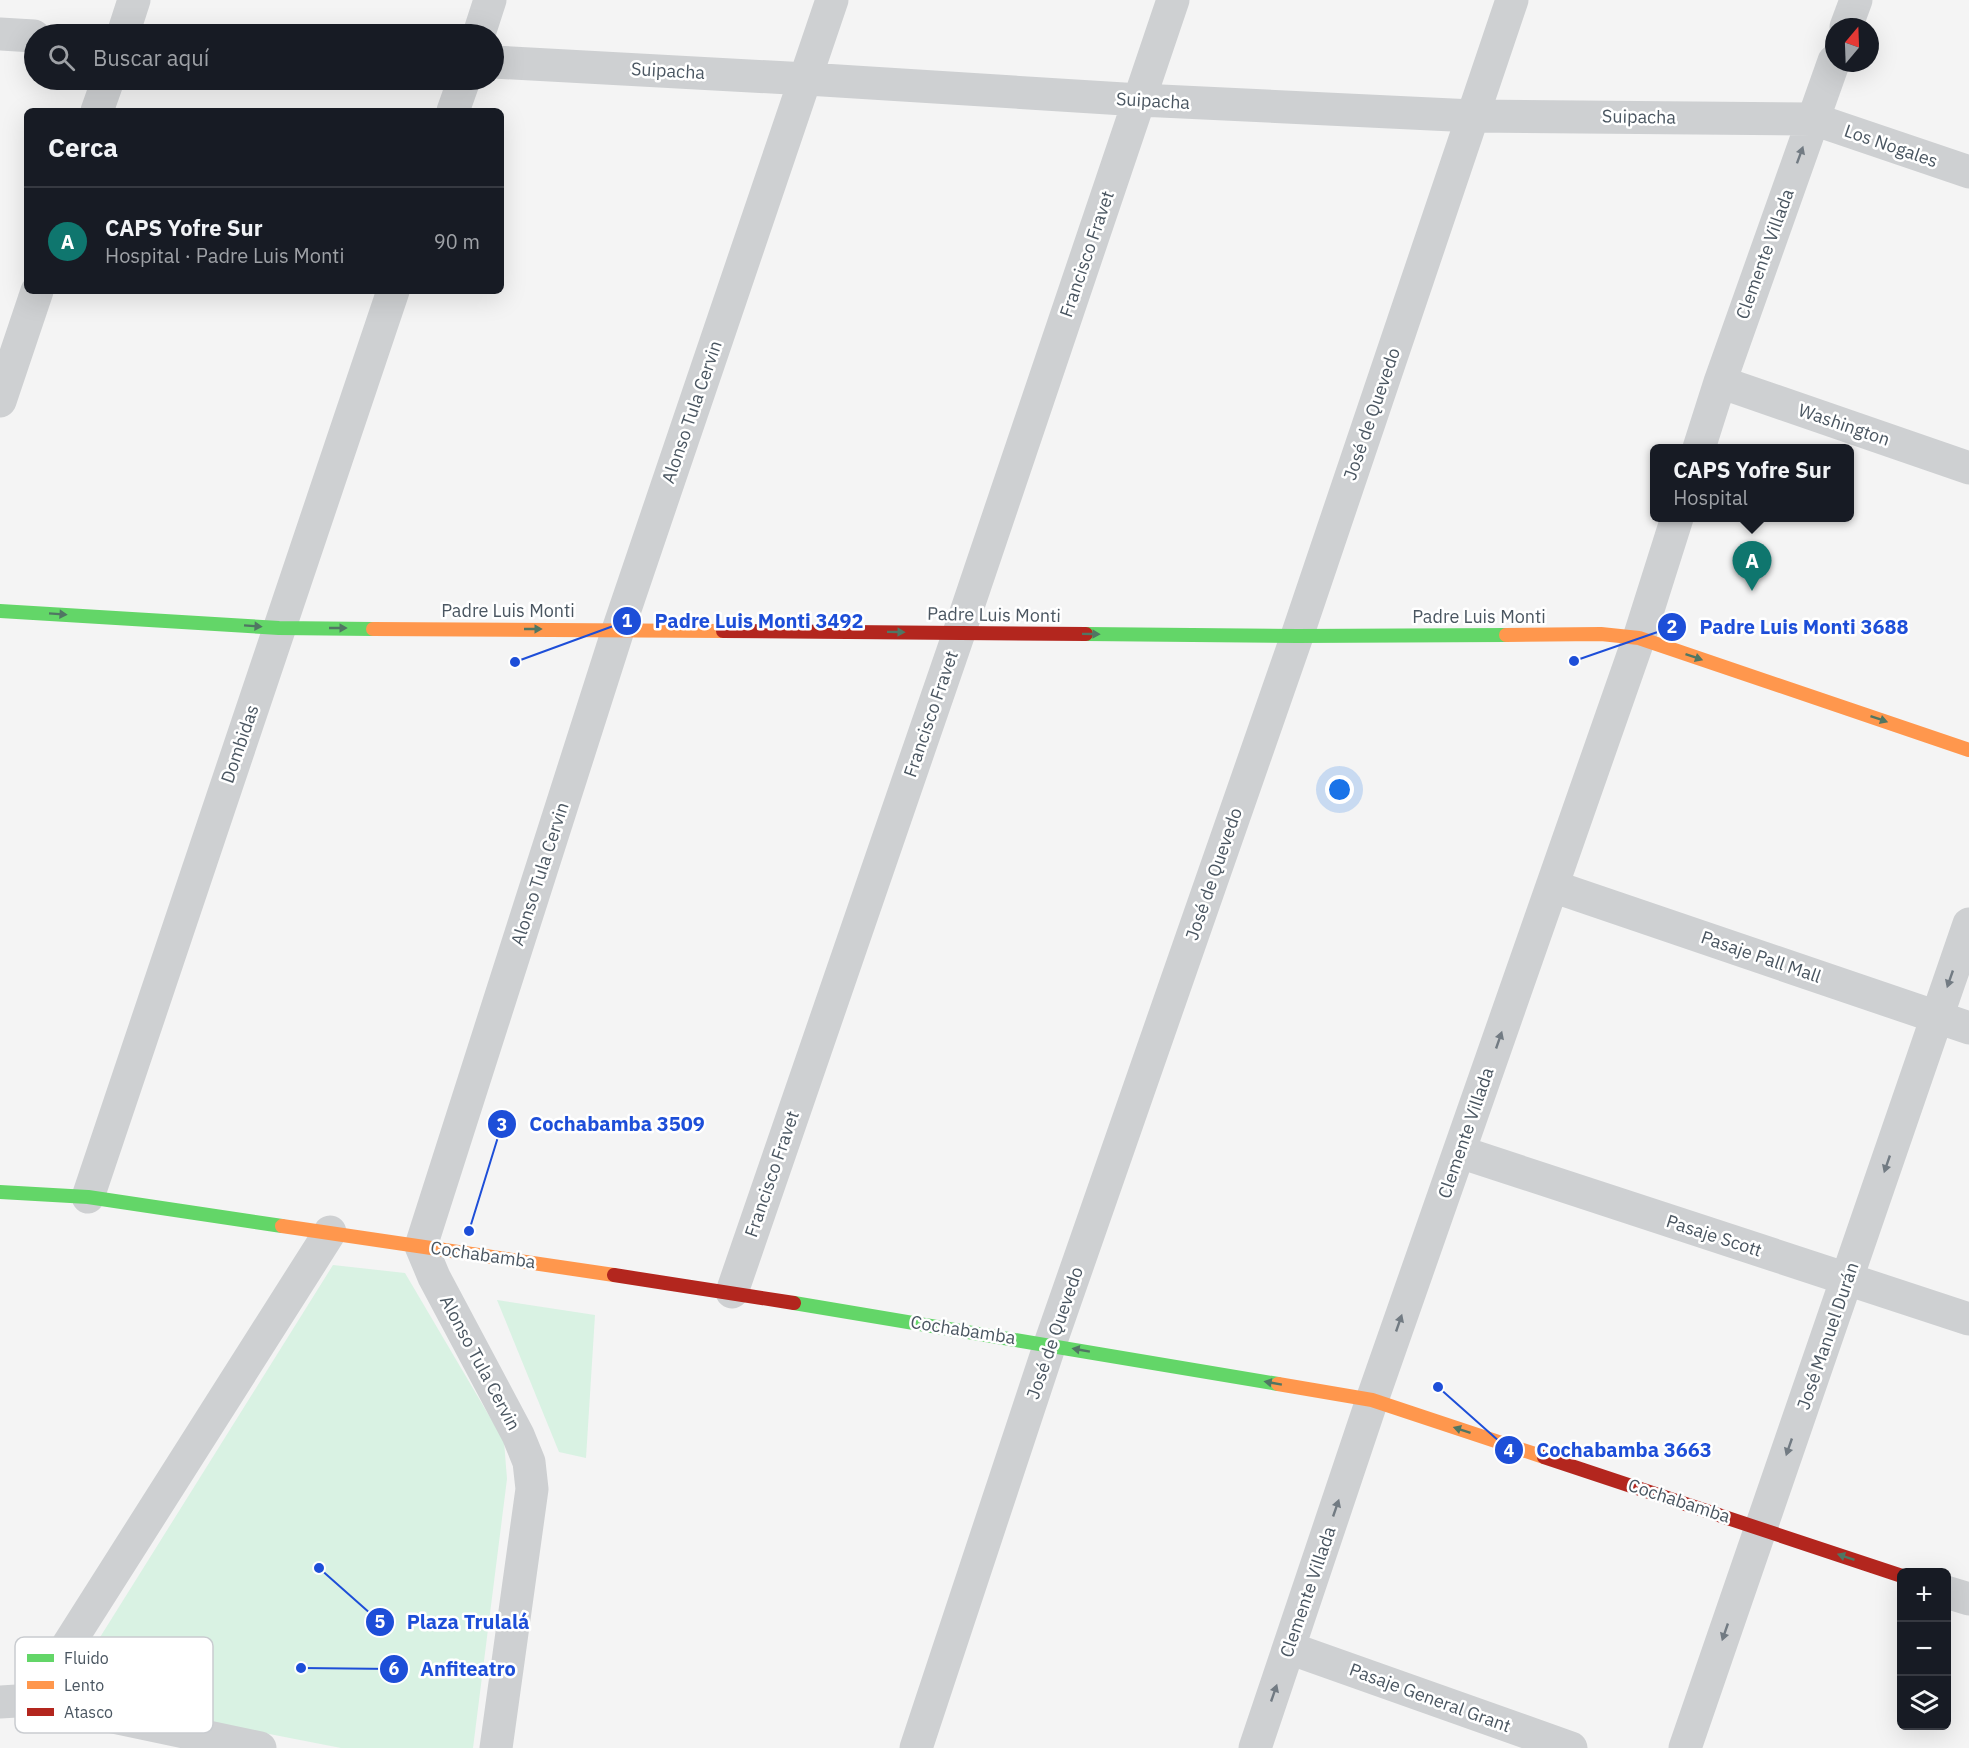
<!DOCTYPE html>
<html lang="es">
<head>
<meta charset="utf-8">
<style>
  :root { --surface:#171b24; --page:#242831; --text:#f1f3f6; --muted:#9ea1a6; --line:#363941; --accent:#0f766e }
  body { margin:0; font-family:"IBM Plex Sans",sans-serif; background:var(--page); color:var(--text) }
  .controls { position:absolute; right:18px; bottom:18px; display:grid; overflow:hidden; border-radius:9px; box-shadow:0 6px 24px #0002 }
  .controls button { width:54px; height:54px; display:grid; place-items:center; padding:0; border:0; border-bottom:2px solid var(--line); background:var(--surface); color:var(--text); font:30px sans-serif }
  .compass { position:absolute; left:1825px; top:18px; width:54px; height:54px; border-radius:50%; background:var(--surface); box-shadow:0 6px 24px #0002; rotate:19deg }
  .you { position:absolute; left:1340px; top:790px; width:21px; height:21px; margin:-15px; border:4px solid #fff; border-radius:50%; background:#1a73e8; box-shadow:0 0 0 9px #1a73e833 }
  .badge { display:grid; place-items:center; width:39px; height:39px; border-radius:50%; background:var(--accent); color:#fff; font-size:20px; font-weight:700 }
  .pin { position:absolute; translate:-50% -50px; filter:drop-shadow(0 2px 3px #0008) }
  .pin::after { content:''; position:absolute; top:32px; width:21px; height:18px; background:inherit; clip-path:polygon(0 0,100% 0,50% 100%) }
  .popup { position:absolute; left:1650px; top:444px; width:204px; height:78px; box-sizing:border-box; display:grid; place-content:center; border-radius:9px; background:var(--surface); filter:drop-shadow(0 2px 4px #0005); font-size:20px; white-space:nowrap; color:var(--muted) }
  .popup b { font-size:22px; color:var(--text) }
  .popup::after { content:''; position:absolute; left:50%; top:100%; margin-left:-12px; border:12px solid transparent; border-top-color:var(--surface) }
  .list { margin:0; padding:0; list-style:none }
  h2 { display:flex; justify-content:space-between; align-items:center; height:78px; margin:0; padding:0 24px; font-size:26px }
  h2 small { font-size:20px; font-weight:400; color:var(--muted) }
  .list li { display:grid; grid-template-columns:39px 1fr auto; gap:18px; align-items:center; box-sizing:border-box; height:108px; padding:0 24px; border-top:2px solid var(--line) }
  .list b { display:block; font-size:22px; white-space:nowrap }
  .list p { margin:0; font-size:20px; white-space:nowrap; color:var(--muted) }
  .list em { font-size:20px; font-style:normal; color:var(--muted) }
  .icon { flex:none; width:33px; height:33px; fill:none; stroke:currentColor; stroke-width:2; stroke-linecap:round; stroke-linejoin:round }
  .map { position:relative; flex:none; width:1969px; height:1748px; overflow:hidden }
  .search { position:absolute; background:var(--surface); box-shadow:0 6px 24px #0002; left:24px; top:24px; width:480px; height:66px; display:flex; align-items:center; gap:15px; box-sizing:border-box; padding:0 21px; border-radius:33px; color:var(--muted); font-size:22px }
  .panel { position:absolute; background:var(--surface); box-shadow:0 6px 24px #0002; left:24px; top:108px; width:480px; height:186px; border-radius:9px }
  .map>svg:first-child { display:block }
  .green { fill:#d9f2e3 }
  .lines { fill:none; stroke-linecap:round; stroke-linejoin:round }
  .street { stroke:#ced0d2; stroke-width:33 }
  .fast { stroke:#63d668; stroke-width:14 }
  .slow { stroke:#ff974d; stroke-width:14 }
  .jam { stroke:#b3261e; stroke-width:14 }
  .oneway { fill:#727b83 }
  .oneway2 { fill:#507663 }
  .labels { text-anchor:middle; stroke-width:5; stroke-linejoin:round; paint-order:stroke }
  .street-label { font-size:18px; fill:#4a5661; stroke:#fff }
  .key { fill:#fff; stroke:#c9ccd0; stroke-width:1.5 }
  .key-label { font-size:16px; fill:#4a5661 }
  .leader { fill:none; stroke:#1d4ed8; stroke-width:2 }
  .callout-dot { fill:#1d4ed8; stroke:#fff; stroke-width:2 }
  .mark-label { font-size:18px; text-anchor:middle; font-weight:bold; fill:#fff }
  .callout-label { font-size:20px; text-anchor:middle; font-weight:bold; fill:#1d4ed8; stroke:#fff; stroke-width:5; stroke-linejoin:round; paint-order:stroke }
</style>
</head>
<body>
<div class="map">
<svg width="1969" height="1748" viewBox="0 0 1969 1748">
  <rect width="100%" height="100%" fill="#f4f4f4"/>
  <path class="green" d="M 333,1265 L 405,1273 L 504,1441 L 507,1479 L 473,1748 L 341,1748 L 97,1700 L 87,1658 Z
    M 497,1300 L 595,1315 L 586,1458 L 559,1452 Z"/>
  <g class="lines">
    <path class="street" d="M 1846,27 L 1856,0
      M 0,34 L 34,36
      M 123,34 L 134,0
      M 479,34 L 490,0
      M 494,62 L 807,79 L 1140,100 L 1473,116 L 1813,119 L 1969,172
      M 97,111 L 108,80
      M 453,111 L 464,80
      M 1720,382 L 1969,468
      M 0,401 L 37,291
      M 1699,448 L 1720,382 L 1834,61
      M 1552,886 L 1969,1028
      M 1460,1152 L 1969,1319
      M 88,1197 L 393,291
      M 732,1292 L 959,633 L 1173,0
      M 1946,1592 L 1969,1599
      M 1289,1648 L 1571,1748
      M 33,1700 L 330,1232
      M 0,1702 L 33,1700 L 260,1748
      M 496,1748 L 532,1489 L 529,1462 L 518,1435 L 434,1277 L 421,1246 L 618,630 L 832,0
      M 916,1748 L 1050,1344 L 1297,636 L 1512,0
      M 1255,1748 L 1372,1400 L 1639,638 L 1677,518
      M 1685,1748 L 1969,924"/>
    <path class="fast" d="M 0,611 L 279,628 L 373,629
      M 1086,634 L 1297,636 L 1506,635
      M 0,1192 L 88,1197 L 282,1226
      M 794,1303 L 1278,1384"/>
    <path class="slow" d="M 373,629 L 723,631
      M 1506,635 L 1601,634 L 1639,638 L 1969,750
      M 282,1226 L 614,1275
      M 1278,1384 L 1372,1400 L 1544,1457"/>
    <path class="jam" d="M 723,631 L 1086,634
      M 614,1275 L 794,1303
      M 1544,1457 L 1902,1576"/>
  </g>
  <defs><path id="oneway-solid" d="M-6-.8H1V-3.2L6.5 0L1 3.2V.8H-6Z" transform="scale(1.5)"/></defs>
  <g class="oneway">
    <use href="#oneway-solid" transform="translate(1800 155) rotate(-70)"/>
    <use href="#oneway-solid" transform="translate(1950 979) rotate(109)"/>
    <use href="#oneway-solid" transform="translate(1499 1040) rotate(-71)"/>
    <use href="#oneway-solid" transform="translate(1887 1164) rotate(109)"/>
    <use href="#oneway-solid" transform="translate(1399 1323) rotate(-71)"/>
    <use href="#oneway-solid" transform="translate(1789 1447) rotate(109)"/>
    <use href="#oneway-solid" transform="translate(1336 1508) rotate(-71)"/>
    <use href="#oneway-solid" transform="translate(1725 1632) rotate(109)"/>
    <use href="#oneway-solid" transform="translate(1274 1693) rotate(-71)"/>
  </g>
  <g class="oneway2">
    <use href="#oneway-solid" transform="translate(58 614) rotate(4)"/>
    <use href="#oneway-solid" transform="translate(253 626) rotate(4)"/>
    <use href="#oneway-solid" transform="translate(338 628)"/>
    <use href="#oneway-solid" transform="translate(533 629)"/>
    <use href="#oneway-solid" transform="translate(896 632) rotate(1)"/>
    <use href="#oneway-solid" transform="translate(1091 634) rotate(1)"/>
    <use href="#oneway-solid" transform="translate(1694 657) rotate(19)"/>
    <use href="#oneway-solid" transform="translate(1879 719) rotate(19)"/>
    <use href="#oneway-solid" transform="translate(1081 1350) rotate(-170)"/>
    <use href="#oneway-solid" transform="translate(1273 1383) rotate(-170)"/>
    <use href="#oneway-solid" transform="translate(1462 1430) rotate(-162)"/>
    <use href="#oneway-solid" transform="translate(1846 1557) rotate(-161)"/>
  </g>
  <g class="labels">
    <g class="street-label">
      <text transform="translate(668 71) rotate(3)" y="6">Suipacha</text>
      <text transform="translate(1153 101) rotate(3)" y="6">Suipacha</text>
      <text transform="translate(1639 117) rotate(1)" y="6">Suipacha</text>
      <text transform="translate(1891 146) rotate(19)" y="6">Los Nogales</text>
      <text transform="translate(1087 254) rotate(-71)" y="6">Francisco Fravet</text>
      <text transform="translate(1765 254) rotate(-70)" y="6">Clemente Villada</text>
      <text transform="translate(692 412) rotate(-71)" y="6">Alonso Tula Cervin</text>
      <text transform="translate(1372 414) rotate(-71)" y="6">José de Quevedo</text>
      <text transform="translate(1844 425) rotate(19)" y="6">Washington</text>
      <text x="508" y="617">Padre Luis Monti</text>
      <text transform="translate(994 615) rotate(1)" y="6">Padre Luis Monti</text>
      <text x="1479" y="623">Padre Luis Monti</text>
      <text transform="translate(931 714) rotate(-71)" y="6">Francisco Fravet</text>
      <text transform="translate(240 744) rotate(-71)" y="6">Dombidas</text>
      <text transform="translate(540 874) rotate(-72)" y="6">Alonso Tula Cervin</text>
      <text transform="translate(1214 874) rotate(-71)" y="6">José de Quevedo</text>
      <text transform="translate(1761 957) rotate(19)" y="6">Pasaje Pall Mall</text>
      <text transform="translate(1466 1133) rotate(-71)" y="6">Clemente Villada</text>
      <text transform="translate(772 1174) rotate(-71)" y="6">Francisco Fravet</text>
      <text transform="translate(1714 1236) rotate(18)" y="6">Pasaje Scott</text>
      <text transform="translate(483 1255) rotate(8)" y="6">Cochabamba</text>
      <text transform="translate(963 1330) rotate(9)" y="6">Cochabamba</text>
      <text transform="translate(1055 1333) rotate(-71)" y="6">José de Quevedo</text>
      <text transform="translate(1828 1336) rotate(-71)" y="6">José Manuel Durán</text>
      <text transform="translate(480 1363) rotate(62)" y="6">Alonso Tula Cervin</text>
      <text transform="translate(1679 1501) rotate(18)" y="6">Cochabamba</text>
      <text transform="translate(1308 1592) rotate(-71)" y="6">Clemente Villada</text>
      <text transform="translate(1430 1698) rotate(20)" y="6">Pasaje General Grant</text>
    </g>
  </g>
  <rect x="15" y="1637" width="198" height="96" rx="9" class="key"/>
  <rect x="27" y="1654" width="27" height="8" fill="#63d668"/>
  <rect x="27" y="1681" width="27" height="8" fill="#ff974d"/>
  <rect x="27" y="1708" width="27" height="8" fill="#b3261e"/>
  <g class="key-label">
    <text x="64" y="1664">Fluido</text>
    <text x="64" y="1691">Lento</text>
    <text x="64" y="1718">Atasco</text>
  </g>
  <path class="leader" d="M515 662L627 621M1574 661L1672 627M469 1231L502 1124M1438 1387L1509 1450M319 1568L380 1622M301 1668L394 1669"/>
  <g class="callout-dot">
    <circle cx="515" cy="662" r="6"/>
    <circle cx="1574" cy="661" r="6"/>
    <circle cx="469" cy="1231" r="6"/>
    <circle cx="1438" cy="1387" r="6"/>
    <circle cx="319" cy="1568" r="6"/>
    <circle cx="301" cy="1668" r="6"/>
    <circle cx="627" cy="621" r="15"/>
    <circle cx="1672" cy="627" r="15"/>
    <circle cx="502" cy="1124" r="15"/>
    <circle cx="1509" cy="1450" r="15"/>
    <circle cx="380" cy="1622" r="15"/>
    <circle cx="394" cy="1669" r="15"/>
  </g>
  <g class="mark-label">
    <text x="627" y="627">1</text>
    <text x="1672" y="633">2</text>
    <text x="502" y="1131">3</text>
    <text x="1509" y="1457">4</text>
    <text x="380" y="1628">5</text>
    <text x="394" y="1675">6</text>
  </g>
  <g class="callout-label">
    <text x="759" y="628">Padre Luis Monti 3492</text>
    <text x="1804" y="634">Padre Luis Monti 3688</text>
    <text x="617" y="1131">Cochabamba 3509</text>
    <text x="1624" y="1457">Cochabamba 3663</text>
    <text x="468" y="1629">Plaza Trulalá</text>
    <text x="468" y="1676">Anfiteatro</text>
  </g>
</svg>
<div class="controls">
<button>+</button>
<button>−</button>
<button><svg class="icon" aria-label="layers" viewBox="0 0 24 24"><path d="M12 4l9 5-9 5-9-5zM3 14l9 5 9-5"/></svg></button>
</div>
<svg class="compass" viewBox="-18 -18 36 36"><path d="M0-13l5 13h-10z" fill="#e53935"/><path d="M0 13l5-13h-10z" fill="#9ea1a6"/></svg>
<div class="you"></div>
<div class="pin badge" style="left:1752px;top:591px">A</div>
<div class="popup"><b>CAPS Yofre Sur</b>Hospital</div>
<div class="search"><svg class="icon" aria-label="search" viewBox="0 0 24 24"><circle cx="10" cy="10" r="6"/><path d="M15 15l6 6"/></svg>Buscar aquí</div>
<section class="panel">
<h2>Cerca<small></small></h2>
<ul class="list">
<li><span class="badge">A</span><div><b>CAPS Yofre Sur</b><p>Hospital · Padre Luis Monti</p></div><em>90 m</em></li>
</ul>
</section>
</div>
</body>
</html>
